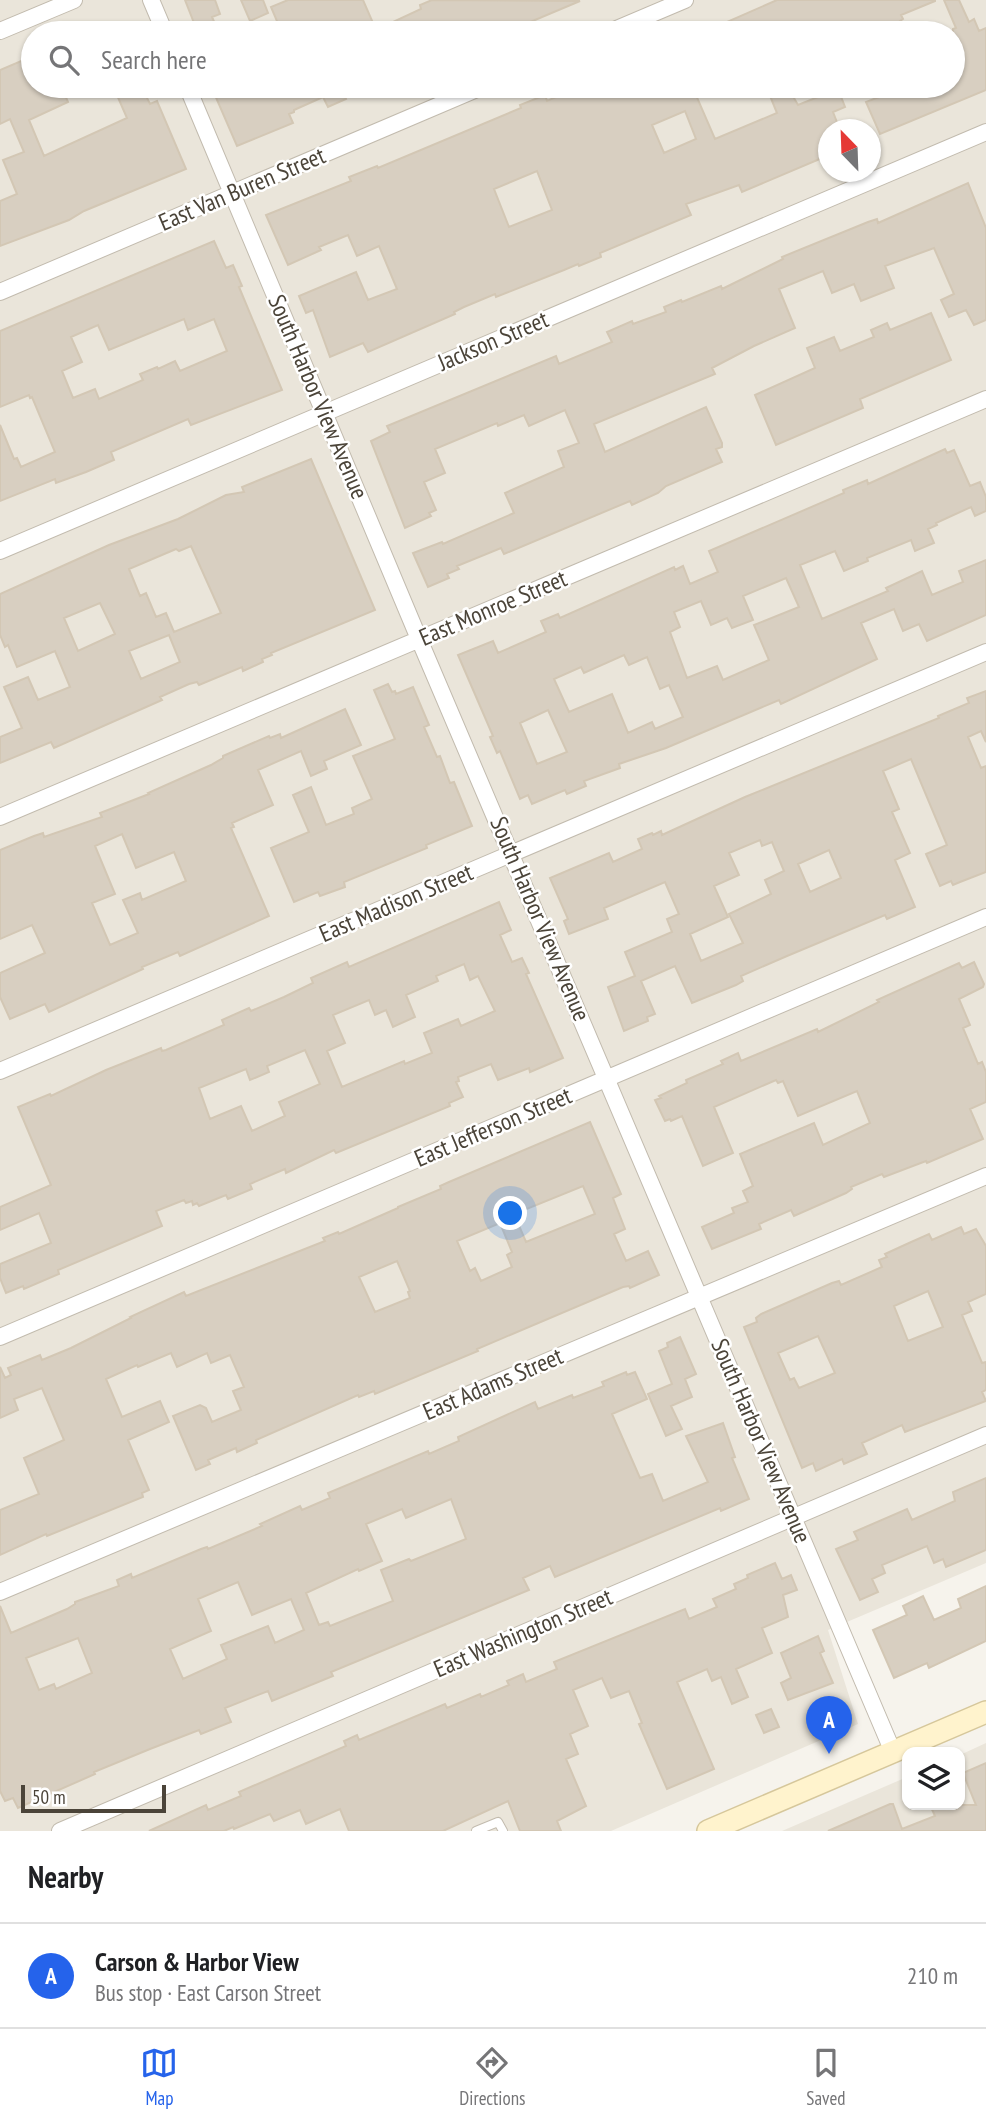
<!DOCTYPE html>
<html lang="en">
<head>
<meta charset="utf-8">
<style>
  :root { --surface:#fff; --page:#f2f2f2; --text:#202124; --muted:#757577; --line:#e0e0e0; --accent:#2563eb }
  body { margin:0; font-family:"PT Sans Narrow",sans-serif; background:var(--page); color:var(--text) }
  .controls { position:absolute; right:21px; bottom:21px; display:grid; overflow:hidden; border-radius:14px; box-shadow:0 2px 5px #0004 }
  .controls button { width:63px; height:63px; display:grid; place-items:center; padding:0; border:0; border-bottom:2px solid var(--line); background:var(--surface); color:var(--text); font:35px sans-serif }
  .compass { position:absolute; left:818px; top:119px; width:63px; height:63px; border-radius:50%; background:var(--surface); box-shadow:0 2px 5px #0004; rotate:337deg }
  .scale { position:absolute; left:21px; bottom:18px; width:145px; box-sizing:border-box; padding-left:7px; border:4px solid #4b4439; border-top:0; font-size:19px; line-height:24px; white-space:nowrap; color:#4b4439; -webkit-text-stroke:5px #fff; paint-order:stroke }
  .you { position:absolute; left:511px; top:1214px; width:24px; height:24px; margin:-18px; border:5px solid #fff; border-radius:50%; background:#1a73e8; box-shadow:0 0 0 10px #1a73e833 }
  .badge { display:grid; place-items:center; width:46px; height:46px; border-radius:50%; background:var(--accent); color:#fff; font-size:23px; font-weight:700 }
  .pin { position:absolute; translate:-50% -58px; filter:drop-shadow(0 2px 4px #0008) }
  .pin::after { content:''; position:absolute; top:37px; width:24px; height:21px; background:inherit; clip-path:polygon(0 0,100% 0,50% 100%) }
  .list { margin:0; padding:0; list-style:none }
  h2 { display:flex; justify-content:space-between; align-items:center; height:91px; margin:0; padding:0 28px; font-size:30px }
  h2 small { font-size:23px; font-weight:400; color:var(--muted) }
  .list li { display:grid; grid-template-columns:46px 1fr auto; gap:21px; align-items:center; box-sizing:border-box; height:105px; padding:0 28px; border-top:2px solid var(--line) }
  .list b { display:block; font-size:26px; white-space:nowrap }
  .list p { margin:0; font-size:23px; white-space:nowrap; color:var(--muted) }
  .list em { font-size:23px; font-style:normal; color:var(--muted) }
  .icon { flex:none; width:38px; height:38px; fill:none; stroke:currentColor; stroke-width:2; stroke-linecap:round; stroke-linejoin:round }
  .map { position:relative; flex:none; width:986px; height:1831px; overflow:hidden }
  .search { position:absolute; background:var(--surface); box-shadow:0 2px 5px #0004; left:21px; right:21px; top:21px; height:77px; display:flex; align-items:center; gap:18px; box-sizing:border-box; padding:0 24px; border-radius:38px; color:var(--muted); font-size:26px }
  .sheet { height:196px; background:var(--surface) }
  nav { display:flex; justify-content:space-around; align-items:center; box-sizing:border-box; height:98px; border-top:2px solid var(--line); background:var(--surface); font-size:19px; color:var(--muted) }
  nav a { display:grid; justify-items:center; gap:4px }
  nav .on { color:var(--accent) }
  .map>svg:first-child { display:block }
  .residential { fill:#eae5da; fill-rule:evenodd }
  .building { fill:#d8cfc1; stroke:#d3c7b4; stroke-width:2; fill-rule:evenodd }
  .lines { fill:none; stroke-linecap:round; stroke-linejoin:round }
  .lane-casing { stroke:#c2bbae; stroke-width:10 }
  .street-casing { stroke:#c2bbae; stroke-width:18 }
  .secondary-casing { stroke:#d6c79b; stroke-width:24 }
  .lane { stroke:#fff; stroke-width:8 }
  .street { stroke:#fff; stroke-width:16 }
  .secondary { stroke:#fff3cd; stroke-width:21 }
  .labels { text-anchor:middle; stroke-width:5; stroke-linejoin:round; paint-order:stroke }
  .street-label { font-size:24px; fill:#4b4439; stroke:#fff }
</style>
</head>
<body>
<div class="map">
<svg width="986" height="1831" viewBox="0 0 986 1831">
  <rect width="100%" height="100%" fill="#f6f3ec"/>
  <path class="residential" d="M 0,0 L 986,0 L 986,1563 L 828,1630 L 858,1724 L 611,1831 L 0,1831 ZM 33,33 L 953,33 L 953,86 L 33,86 ZM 828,130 L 870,130 L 870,172 L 828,172 Z
    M 986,1743 L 986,1831 L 782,1831 L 907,1777 L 907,1805 L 960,1805 L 960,1755 Z"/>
  <path class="building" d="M 185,0 L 215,0 L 220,14 L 212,17 L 219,33 L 198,33 Z
    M 241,0 L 263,0 L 268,13 L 250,21 Z
    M 288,0 L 363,0 L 376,30 L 421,9 L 420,5 L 432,0 L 580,1 L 504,33 L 282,33 L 271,7 Z
    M 777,0 L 935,0 L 935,1 L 901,15 L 903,19 L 900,21 L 905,33 L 702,33 Z
    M 944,0 L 959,0 L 969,22 L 974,19 L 979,31 L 986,28 L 986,90 L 880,134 L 866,102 L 907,86 L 953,86 L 953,29 L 956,28 Z
    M 33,56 L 33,86 L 38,86 L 40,91 L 53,86 L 61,86 L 68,102 L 29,120 L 44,156 L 127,118 L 113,86 L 141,86 L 150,104 L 157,101 L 186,169 L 84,211 L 69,220 L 0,246 L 0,201 L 17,194 L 3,160 L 24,152 L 10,119 L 0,124 L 0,70 Z
    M 211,86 L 350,86 L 342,89 L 346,99 L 328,107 L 323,97 L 294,110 L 294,112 L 289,114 L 293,123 L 237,146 Z
    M 573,86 L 692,86 L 715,139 L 777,113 L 766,86 L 787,86 L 798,105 L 838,89 L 845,107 L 833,112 L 840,130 L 829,130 L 829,155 L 742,192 L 739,185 L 686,204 L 691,215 L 600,253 L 601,257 L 579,266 L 578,264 L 564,270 L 496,297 L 495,294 L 464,307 L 454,312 L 455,314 L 368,352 L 363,343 L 330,357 L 313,310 L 306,313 L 299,296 L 356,272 L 368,300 L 397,289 L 379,246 L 357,256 L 348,235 L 319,247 L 321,250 L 288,265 L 266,215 L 351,181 L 349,177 L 377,166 L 378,168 L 521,108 L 520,105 L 545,95 L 547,101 L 575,89 ZM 685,111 L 696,139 L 664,153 L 652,125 ZM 537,171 L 552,210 L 509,227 L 494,189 Z
    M 968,183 L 986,228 L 986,320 L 974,325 L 966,310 L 949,317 L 941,300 L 954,294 L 934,248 L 885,266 L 894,288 L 861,301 L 854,284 L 832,293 L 823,271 L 779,289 L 795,328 L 754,346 L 712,368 L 715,374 L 594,424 L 605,452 L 706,407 L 722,443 L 722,447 L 716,449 L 722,462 L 666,486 L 658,493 L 632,505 L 630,501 L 504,554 L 501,548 L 457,566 L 459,569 L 447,574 L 449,578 L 428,587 L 413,553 L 442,542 L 443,544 L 514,513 L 505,493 L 564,467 L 558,451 L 579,443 L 565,410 L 529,426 L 524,415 L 498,426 L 497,423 L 435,449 L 445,473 L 424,482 L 436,510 L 429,513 L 431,516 L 405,528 L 371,441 L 390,432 L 387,426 L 556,356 L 559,364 L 612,342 L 607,332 L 632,321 L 633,324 L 666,312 L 664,307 L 681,300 L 682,302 L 721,286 L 722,289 L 783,259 L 782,257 L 868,222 L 877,219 L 878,223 Z
    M 214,241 L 226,268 L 233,265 L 242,286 L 239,287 L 282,390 L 191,425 L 188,419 L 111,452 L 114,460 L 86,472 L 56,483 L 55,479 L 0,501 L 0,425 L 14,459 L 17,458 L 21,467 L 55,452 L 32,397 L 30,398 L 29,395 L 0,407 L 0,331 ZM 184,319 L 188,330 L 214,319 L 227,351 L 180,371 L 175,361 L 158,369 L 157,367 L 140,374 L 143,380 L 99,399 L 95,389 L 73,398 L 62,371 L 82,362 L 71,337 L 98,325 L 109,350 Z
    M 931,313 L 951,360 L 860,399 L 863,408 L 776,445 L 755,395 L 815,368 L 807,348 L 834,337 L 840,351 L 874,337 L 871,330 L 887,323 L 890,330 Z
    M 945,449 L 947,453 L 954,450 L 970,486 L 980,482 L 986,497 L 986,511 L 975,516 L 971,507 L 936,523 L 937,525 L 928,529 L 934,543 L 915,551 L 911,540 L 867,558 L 868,561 L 844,571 L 835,551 L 800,565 L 822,619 L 888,591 L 886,588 L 922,571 L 932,595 L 963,582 L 959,571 L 986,560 L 986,615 L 927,641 L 919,624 L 903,631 L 894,609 L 861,623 L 877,659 L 781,704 L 779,700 L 666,748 L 619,764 L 620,768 L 584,781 L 586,786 L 567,794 L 565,790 L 532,804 L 528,795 L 520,799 L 500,751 L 497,753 L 490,737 L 493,736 L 458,655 L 493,641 L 498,653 L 546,632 L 541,621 L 558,614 L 560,618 L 674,567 L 675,570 L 683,566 L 690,584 L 718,572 L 709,551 L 844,493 L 843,490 L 867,480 L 868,484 ZM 786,578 L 799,607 L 754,625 L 769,660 L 723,680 L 717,666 L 687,678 L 670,632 L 680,627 L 674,612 L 701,601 L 711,625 L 727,618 L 732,628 L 753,620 L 743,596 ZM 624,655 L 629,665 L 647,657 L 660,689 L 669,685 L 683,717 L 655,729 L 652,722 L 628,733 L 612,694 L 569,712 L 554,679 L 581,667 L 584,673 ZM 548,710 L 567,752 L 537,764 L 520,723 Z
    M 311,459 L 375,610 L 271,653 L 272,655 L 262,659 L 263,662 L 243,671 L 242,667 L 199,685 L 197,682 L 189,684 L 160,697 L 162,700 L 54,748 L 51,742 L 0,763 L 0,737 L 22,728 L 4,687 L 28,677 L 38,700 L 70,687 L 55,651 L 17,667 L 8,645 L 5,647 L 0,635 L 0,594 L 109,545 L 178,519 L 226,495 L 244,492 L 242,487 ZM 191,546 L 221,613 L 174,632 L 166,613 L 156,617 L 146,593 L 140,596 L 129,569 L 176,549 L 179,551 ZM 100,603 L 115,634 L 78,651 L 64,618 ZM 169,635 L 180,662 L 141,679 L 129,651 Z
    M 388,684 L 392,692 L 395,691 L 396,694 L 413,687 L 429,725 L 424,727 L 437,757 L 440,756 L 450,783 L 454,782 L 472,826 L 426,845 L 427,848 L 344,882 L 345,887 L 320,896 L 318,892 L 294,902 L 271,848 L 309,832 L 293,795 L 311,787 L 326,825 L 354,814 L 352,808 L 372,799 L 353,756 L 395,739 L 374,690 Z
    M 986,691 L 986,742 L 981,731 L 968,737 L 981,768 L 986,766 L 986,872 L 960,882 L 953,885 L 951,881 L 940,886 L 926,854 L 947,845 L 911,759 L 883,771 L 899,809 L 892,812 L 910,853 L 895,860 L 915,907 L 887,919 L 885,915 L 787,956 L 741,976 L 743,981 L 736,985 L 692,1003 L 675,966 L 641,981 L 655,1014 L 647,1017 L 648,1021 L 624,1031 L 608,987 L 635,976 L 625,952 L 672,932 L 667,919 L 679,914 L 665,882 L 604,908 L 608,919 L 569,934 L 564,921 L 568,919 L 550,878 L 609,853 L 613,862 L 642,849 L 638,839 L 652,833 L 653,835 L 661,831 L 662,835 L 745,797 L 939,718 L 938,716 L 969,703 L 967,698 ZM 760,840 L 762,846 L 772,842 L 784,871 L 765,880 L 771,894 L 729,914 L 743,943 L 701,961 L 690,934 L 728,917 L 714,886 L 739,875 L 729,853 ZM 829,850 L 841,878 L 810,892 L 798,864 Z
    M 345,709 L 361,745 L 324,761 L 327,769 L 311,776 L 301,751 L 258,770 L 273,805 L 232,823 L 234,827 L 231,828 L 269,916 L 180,956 L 178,952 L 142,967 L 143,969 L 49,1012 L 45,1004 L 10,1019 L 0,997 L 0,973 L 45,953 L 32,925 L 0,939 L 0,850 L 34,836 L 43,833 L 44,837 L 102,817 L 100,813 L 149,794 L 148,793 L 211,765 L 223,758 L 223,756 L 269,736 L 270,738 L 280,734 L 281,738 ZM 122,834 L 136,868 L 174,852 L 186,881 L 142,900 L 140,893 L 123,900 L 138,933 L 110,945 L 92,903 L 115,894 L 95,846 Z
    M 499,902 L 511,930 L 500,935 L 512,962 L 522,958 L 529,973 L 526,974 L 563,1058 L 530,1072 L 529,1068 L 498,1080 L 491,1064 L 458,1077 L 459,1081 L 456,1082 L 463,1097 L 449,1103 L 450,1106 L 336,1153 L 334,1150 L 286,1173 L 285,1169 L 250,1184 L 252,1189 L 228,1199 L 226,1195 L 199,1206 L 197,1203 L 193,1205 L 192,1201 L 186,1203 L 184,1200 L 156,1211 L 162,1226 L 58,1270 L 59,1274 L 24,1289 L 23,1286 L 6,1293 L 0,1278 L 0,1264 L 51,1243 L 39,1213 L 0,1230 L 0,1207 L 51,1185 L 18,1107 L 50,1094 L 51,1096 L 106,1070 L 161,1048 L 162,1051 L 166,1050 L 224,1025 L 222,1020 L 249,1008 L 251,1011 L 284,997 L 313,983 L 311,978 L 347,962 L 349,967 ZM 464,964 L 470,980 L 478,976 L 495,1011 L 461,1026 L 458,1019 L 424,1033 L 432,1053 L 405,1064 L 404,1061 L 342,1087 L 327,1051 L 345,1043 L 333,1015 L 369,1000 L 375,1015 L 386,1010 L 393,1027 L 415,1017 L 406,995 L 438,981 L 436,976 ZM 305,1050 L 320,1084 L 279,1102 L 285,1116 L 252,1131 L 241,1106 L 210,1119 L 199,1088 L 246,1069 L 250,1080 L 269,1072 L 267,1066 Z
    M 974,962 L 984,984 L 983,987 L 959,999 L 970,1025 L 963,1028 L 978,1064 L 982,1062 L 986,1072 L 986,1102 L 970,1109 L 983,1139 L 927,1163 L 926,1161 L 884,1177 L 882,1174 L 851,1187 L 852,1189 L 846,1193 L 794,1216 L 791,1210 L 759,1224 L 761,1229 L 712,1249 L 702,1227 L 734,1213 L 732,1208 L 748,1202 L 743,1191 L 753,1186 L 740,1154 L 814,1123 L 823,1145 L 870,1123 L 857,1091 L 798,1116 L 783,1081 L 778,1083 L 776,1080 L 714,1107 L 733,1153 L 703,1166 L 682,1116 L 671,1121 L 670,1119 L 665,1121 L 655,1100 L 661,1098 L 659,1096 L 687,1083 L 686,1080 L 723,1064 L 721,1061 L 738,1053 L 741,1061 L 817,1029 L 818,1032 L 879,1002 L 877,1000 L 959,963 L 962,968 Z
    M 590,1122 L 621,1194 L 613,1198 L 625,1229 L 614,1234 L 626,1261 L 648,1251 L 659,1275 L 630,1288 L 629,1286 L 623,1287 L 477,1349 L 478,1351 L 375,1394 L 374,1391 L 359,1397 L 358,1395 L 256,1440 L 257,1443 L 237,1452 L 236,1448 L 208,1460 L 210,1464 L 196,1470 L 173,1416 L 200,1405 L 206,1408 L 212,1422 L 241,1410 L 233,1391 L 244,1387 L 230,1355 L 211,1363 L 207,1353 L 177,1367 L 171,1353 L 138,1367 L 137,1365 L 106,1379 L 122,1417 L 160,1401 L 169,1422 L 128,1440 L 149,1490 L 142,1493 L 143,1497 L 47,1536 L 46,1534 L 0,1555 L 0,1510 L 39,1494 L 24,1458 L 64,1440 L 42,1388 L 14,1399 L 18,1410 L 0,1418 L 0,1367 L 5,1378 L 11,1375 L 8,1368 L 40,1355 L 42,1360 L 71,1348 L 131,1318 L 130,1317 L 184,1292 L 186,1296 L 325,1241 L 323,1238 L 338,1232 L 339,1234 L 398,1208 L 398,1207 L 441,1189 L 440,1186 L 449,1182 ZM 583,1186 L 595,1214 L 526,1242 L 514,1214 ZM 500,1223 L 512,1252 L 507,1255 L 512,1267 L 481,1281 L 475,1268 L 470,1271 L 457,1241 ZM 397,1261 L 410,1291 L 408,1292 L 410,1298 L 375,1312 L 359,1277 Z
    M 961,1227 L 964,1234 L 976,1229 L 986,1246 L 986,1294 L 968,1302 L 972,1311 L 962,1315 L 982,1363 L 986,1362 L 986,1390 L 982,1392 L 986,1401 L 905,1432 L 902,1425 L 862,1443 L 867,1454 L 844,1464 L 842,1459 L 816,1471 L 813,1463 L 802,1468 L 744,1327 L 757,1322 L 756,1318 L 761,1314 L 832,1283 L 839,1281 L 841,1285 L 882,1267 L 879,1260 L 887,1257 L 885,1254 L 909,1243 L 929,1234 L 932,1240 ZM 928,1291 L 943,1327 L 908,1341 L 894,1306 ZM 818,1336 L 835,1373 L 799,1388 L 794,1378 L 790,1380 L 778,1353 Z
    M 680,1337 L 696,1374 L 685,1379 L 692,1397 L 671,1406 L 682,1429 L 666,1436 L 648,1394 L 672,1384 L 659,1351 L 668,1347 L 667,1343 Z
    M 626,1372 L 627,1375 L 635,1372 L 647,1399 L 612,1414 L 640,1478 L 652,1474 L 663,1501 L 708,1482 L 686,1436 L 723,1423 L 735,1457 L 732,1458 L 749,1499 L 721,1511 L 720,1508 L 555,1577 L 550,1566 L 523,1578 L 529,1590 L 331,1672 L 333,1676 L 272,1701 L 268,1691 L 225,1708 L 231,1722 L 201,1734 L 199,1730 L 150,1749 L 94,1772 L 95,1774 L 18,1808 L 13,1798 L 5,1801 L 0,1791 L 0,1606 L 11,1633 L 67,1609 L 75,1604 L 75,1602 L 119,1586 L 117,1580 L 131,1574 L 132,1578 L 201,1549 L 207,1547 L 208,1549 L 262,1526 L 260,1524 L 300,1506 L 302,1510 L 330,1498 L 328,1493 L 428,1451 L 429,1454 L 459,1441 L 458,1437 L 535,1402 L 538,1409 L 572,1395 L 573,1398 L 604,1386 L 602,1382 ZM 451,1499 L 466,1539 L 411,1561 L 409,1559 L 381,1570 L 393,1601 L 330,1626 L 328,1622 L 319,1625 L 306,1593 L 358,1569 L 359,1571 L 382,1561 L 366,1524 L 402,1509 L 406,1518 ZM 238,1582 L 252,1615 L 291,1599 L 304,1630 L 275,1643 L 268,1626 L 221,1645 L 227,1659 L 183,1679 L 170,1649 L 211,1631 L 198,1599 ZM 78,1638 L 92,1673 L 56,1689 L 54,1684 L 39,1690 L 26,1658 Z
    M 986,1478 L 986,1550 L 946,1567 L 943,1559 L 934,1563 L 927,1546 L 882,1565 L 885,1573 L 872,1579 L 878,1592 L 860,1600 L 836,1549 L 858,1540 L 854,1532 L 907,1509 L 912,1520 L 955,1501 L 953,1492 Z
    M 775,1563 L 782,1579 L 791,1575 L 797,1590 L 783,1595 L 788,1617 L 762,1628 L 772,1653 L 736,1669 L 748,1697 L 732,1704 L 721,1677 L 712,1681 L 707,1669 L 677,1682 L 714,1769 L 667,1789 L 639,1724 L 642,1723 L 629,1691 L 611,1698 L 602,1678 L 573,1690 L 588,1726 L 570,1734 L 578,1754 L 566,1759 L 586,1806 L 557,1821 L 561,1831 L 520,1831 L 508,1801 L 443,1831 L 349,1831 L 340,1809 L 306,1824 L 300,1810 L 274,1821 L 270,1814 L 234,1829 L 233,1827 L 224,1831 L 149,1831 L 206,1805 L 208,1810 L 241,1796 L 239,1792 L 346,1746 L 344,1741 L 357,1735 L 359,1740 L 445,1704 L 447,1708 L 480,1694 L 481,1697 L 509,1685 L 507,1681 L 523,1674 L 526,1682 L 557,1669 L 554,1662 L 685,1609 L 689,1619 L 717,1607 L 713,1599 L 736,1589 L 734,1584 L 748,1578 L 747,1575 Z
    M 986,1586 L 986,1641 L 929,1668 L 927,1663 L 894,1678 L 873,1630 L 907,1615 L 903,1606 L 923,1596 L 934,1620 L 961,1608 L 958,1599 Z
    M 818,1636 L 824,1651 L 820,1653 L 833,1683 L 788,1700 L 781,1683 L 791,1678 L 781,1653 Z
    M 771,1709 L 779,1727 L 764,1733 L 756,1715 Z
    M 986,1763 L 986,1831 L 828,1831 L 890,1804 L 893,1804 L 902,1829 L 935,1816 L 930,1805 L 976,1805 L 963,1773 Z"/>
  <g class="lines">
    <defs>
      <path id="lane" d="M 476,1831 L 498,1822 L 503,1831"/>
      <path id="street" d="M 151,0 L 165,33
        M 0,31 L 74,0
        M 607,33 L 685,0
        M 187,86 L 419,639 L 893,1752
        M 0,292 L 484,86
        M 0,551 L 986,132
        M 0,817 L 986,399
        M 0,1071 L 986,652
        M 0,1337 L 986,917
        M 0,1592 L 986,1176
        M 60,1831 L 986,1435"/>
      <path id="secondary" d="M 708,1831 L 986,1712"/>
    </defs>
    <use href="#lane" class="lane-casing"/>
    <use href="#street" class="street-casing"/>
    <use href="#secondary" class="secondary-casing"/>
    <use href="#lane" class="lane"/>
    <use href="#street" class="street"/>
    <use href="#secondary" class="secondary"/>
  </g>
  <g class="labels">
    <g class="street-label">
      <text transform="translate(242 189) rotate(-23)" y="8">East Van Buren Street</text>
      <text transform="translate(493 341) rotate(-23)" y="8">Jackson Street</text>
      <text transform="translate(318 397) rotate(67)" y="8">South Harbor View Avenue</text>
      <text transform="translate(493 608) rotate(-23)" y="8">East Monroe Street</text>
      <text transform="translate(396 903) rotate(-23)" y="8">East Madison Street</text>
      <text transform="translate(540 919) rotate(67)" y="8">South Harbor View Avenue</text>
      <text transform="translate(493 1127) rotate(-23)" y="8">East Jefferson Street</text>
      <text transform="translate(493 1384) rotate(-23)" y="8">East Adams Street</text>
      <text transform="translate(761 1441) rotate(67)" y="8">South Harbor View Avenue</text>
      <text transform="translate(523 1633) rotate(-23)" y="8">East Washington Street</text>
    </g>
  </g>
</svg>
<div class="controls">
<button><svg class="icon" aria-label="layers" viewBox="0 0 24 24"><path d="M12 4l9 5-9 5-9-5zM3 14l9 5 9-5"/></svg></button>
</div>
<svg class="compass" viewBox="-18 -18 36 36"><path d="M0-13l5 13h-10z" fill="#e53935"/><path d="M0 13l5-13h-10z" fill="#757577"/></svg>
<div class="scale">50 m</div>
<div class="you"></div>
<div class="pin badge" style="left:829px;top:1754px">A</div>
<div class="search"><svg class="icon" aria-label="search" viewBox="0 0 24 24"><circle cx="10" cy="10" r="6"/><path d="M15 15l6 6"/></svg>Search here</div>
</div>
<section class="sheet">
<h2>Nearby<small></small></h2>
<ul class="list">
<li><span class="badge">A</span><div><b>Carson &amp; Harbor View</b><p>Bus stop · East Carson Street</p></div><em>210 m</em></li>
</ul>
</section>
<nav>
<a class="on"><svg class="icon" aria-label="map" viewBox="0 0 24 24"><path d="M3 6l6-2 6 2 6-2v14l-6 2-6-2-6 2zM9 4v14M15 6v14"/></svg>Map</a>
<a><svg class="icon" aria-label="directions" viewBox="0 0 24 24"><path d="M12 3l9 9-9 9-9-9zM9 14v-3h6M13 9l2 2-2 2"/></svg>Directions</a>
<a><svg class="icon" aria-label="saved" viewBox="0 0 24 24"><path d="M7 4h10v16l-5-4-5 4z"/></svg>Saved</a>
</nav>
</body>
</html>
